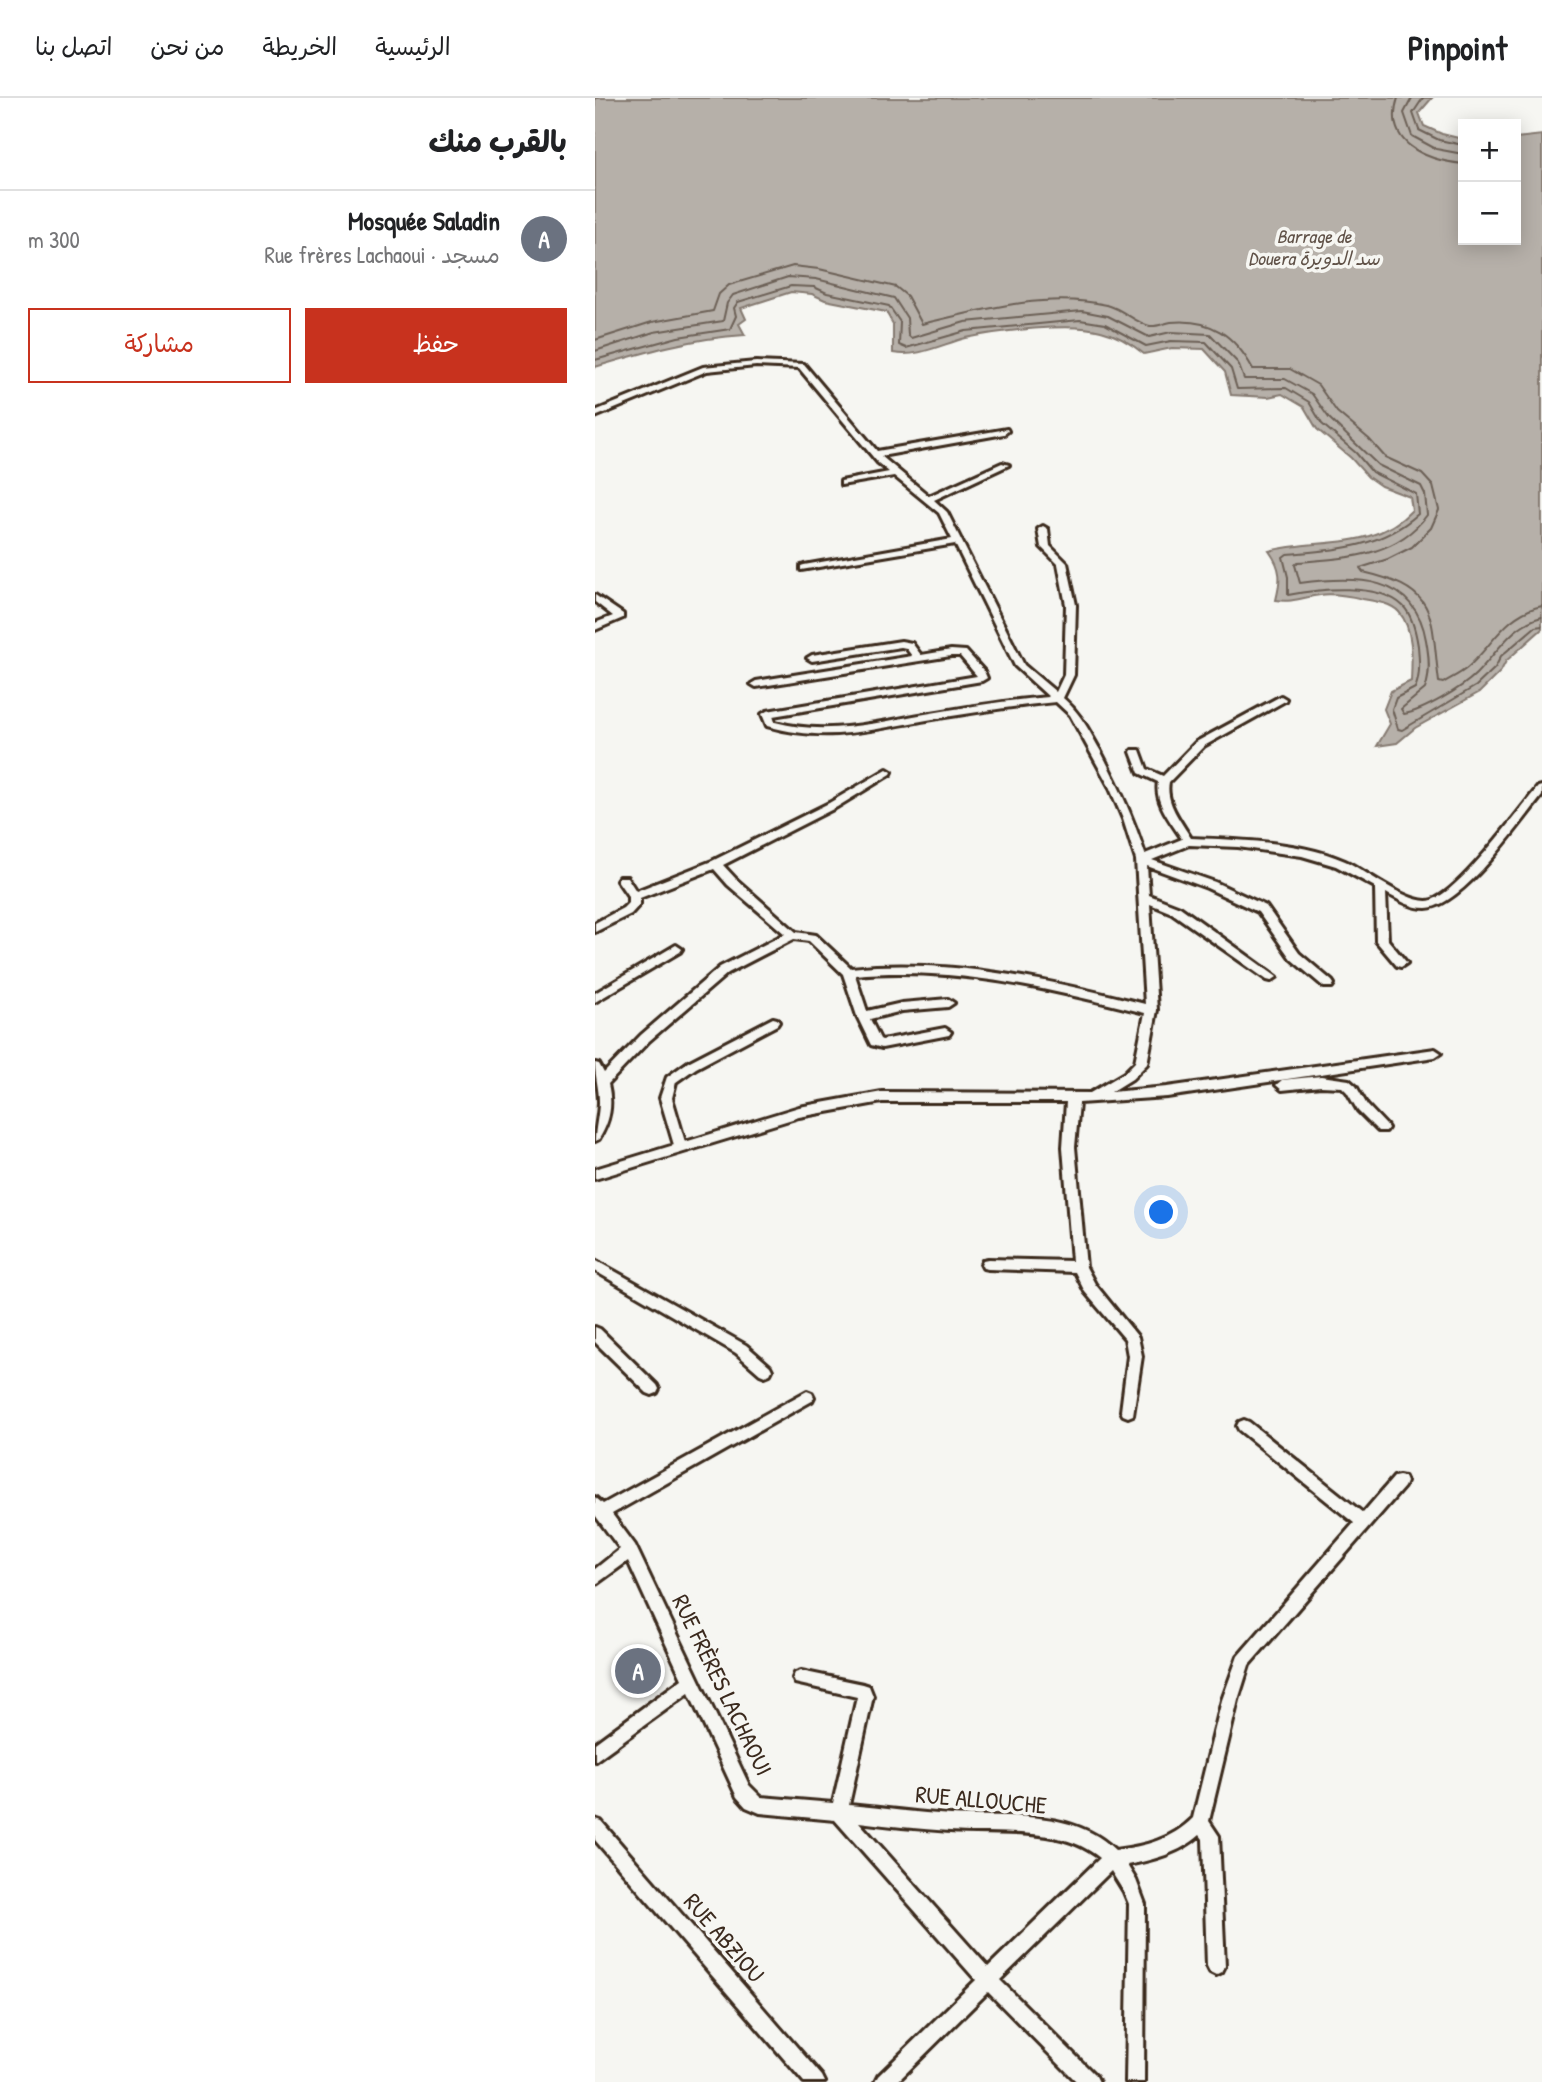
<!DOCTYPE html>
<html lang="ar">
<head>
<meta charset="utf-8">
<style>
  :root { --surface:#fff; --page:#f6f6f6; --text:#202124; --muted:#757577; --line:#e0e0e0; --accent:#c8321e }
  body { margin:0; font-family:"Patrick Hand","Playpen Sans Arabic",sans-serif; background:var(--page); color:var(--text); direction:rtl }
  .controls { position:absolute; right:21px; top:21px; display:grid; overflow:hidden; border-radius:0px; box-shadow:0 4px 18px #0003 }
  .controls button { width:63px; height:63px; display:grid; place-items:center; padding:0; border:0; border-bottom:2px solid var(--line); background:var(--surface); color:var(--text); font:35px sans-serif }
  .you { position:absolute; left:567px; top:1115px; width:24px; height:24px; margin:-18px; border:5px solid #fff; border-radius:50%; background:#1a73e8; box-shadow:0 0 0 10px #1a73e833 }
  .badge { display:grid; place-items:center; width:46px; height:46px; border-radius:50%; background:var(--accent); color:#fff; font-size:23px; font-weight:700 }
  .pin { position:absolute; translate:-50% -50%; border:4px solid #fff; box-shadow:0 2px 7px #0006 }
  .list { margin:0; padding:0; list-style:none }
  h2 { display:flex; justify-content:space-between; align-items:center; height:91px; margin:0; padding:0 28px; font-size:30px }
  h2 small { font-size:23px; font-weight:400; color:var(--muted) }
  .list li { display:grid; grid-template-columns:46px 1fr auto; gap:21px; align-items:center; box-sizing:border-box; height:98px; padding:0 28px; border-top:2px solid var(--line) }
  .list b { display:block; font-size:26px; white-space:nowrap }
  .list p { margin:0; font-size:23px; white-space:nowrap; color:var(--muted) }
  .list em { font-size:23px; font-style:normal; color:var(--muted) }
  .actions { display:flex; gap:14px; padding:21px 28px }
  .actions a { flex:1; padding:16px 0; border:2px solid var(--accent); border-radius:0px; text-align:center; font-size:24px; color:var(--accent) }
  .actions .main { background:var(--accent); color:#fff }
  .map { position:relative; flex:none; width:947px; height:1984px; overflow:hidden; direction:ltr }
  header { display:flex; align-items:center; gap:42px; box-sizing:border-box; height:98px; padding:0 35px; background:var(--surface); border-bottom:2px solid var(--line) }
  header strong { font-size:33px }
  nav { display:flex; gap:38px; margin-inline-start:auto; font-size:24px }
  main { display:flex }
  aside { flex:1; background:var(--surface) }
  .map>svg:first-child { display:block }
  .water { fill:#b6b0a9; stroke:#857a71; stroke-width:2 }
  .lines { fill:none; stroke-linecap:round; stroke-linejoin:round }
  .shore { stroke:#6c6056; stroke-width:2 }
  .minor-casing { stroke:#3b2a1e; stroke-width:6 }
  .minor { fill:#f6f6f2; fill-rule:evenodd }
  .labels { text-anchor:middle; stroke-width:7; stroke-linejoin:round; paint-order:stroke }
  .far-water-label { font-size:19px; font-style:italic; fill:#605248; stroke:#f6f6f2 }
  .near-street-label { font-size:24px; fill:#3b2a1e; stroke:#f6f6f2 }
</style>
</head>
<body>
<header>
<strong>Pinpoint</strong>
<nav><a>الرئيسية</a><a>الخريطة</a><a>من نحن</a><a>اتصل بنا</a></nav>
</header>
<main>
<div class="map">
<svg width="947" height="1984" viewBox="0 0 947 1984">
  <rect width="100%" height="100%" fill="#f6f6f2"/>
  <filter id="ink" filterUnits="userSpaceOnUse"><feTurbulence type="fractalNoise" baseFrequency=".0143" numOctaves="2"/><feDisplacementMap in="SourceGraphic" scale="14" xChannelSelector="R" yChannelSelector="G"/><feConvolveMatrix kernelMatrix="1 2 1 2 8 2 1 2 1" color-interpolation-filters="sRGB"/></filter>
  <g filter="url(#ink)">
    <path class="water" d="M 0,0 L 837,0 L 824,15 L 829,28 L 847,36 L 868,41 L 868,142 L 921,142 L 921,40 L 947,37 L 947,531 L 911,563 L 906,573 L 885,594 L 820,630 L 802,645 L 782,648 L 795,626 L 789,611 L 796,593 L 816,583 C 817,562 819,531 804,514 C 796,505 780,503 768,501 C 755,498 738,495 725,497 C 709,499 697,505 681,502 C 686,482 687,471 674,453 C 724,440 779,453 817,412 L 815,399 L 786,388 L 773,379 L 756,360 L 722,331 L 709,309 L 687,296 L 673,299 L 636,297 L 630,274 L 609,251 L 577,250 L 549,256 C 537,246 522,237 506,233 C 476,224 403,233 371,240 C 347,246 323,260 298,255 L 298,226 L 291,214 L 230,202 L 217,196 L 196,194 L 146,210 L 151,221 L 144,226 L 150,237 C 97,240 50,254 0,269 Z"/>
    <g class="lines">
      <path class="shore" d="M 803,0 C 788,45 830,62 868,66
        M 817,0 L 809,15 L 817,38 L 841,51 L 868,56
        M 828,0 L 818,15 L 824,32 L 844,42 L 868,47
        M 0,242 L 57,224 L 118,213 L 124,196 L 134,187 L 198,168 L 224,171 L 301,189 L 312,198 L 327,226 C 385,212 452,193 512,207 C 528,211 540,225 555,228 C 562,229 569,225 576,224 C 616,220 640,238 658,271 L 695,271 L 723,287 L 742,314 L 774,341 L 790,359 L 827,376 L 838,388 L 844,412 L 836,430 L 817,449 L 793,461 L 765,470 L 768,474 C 846,492 835,518 844,584 L 848,585 C 856,580 865,576 872,570 C 897,548 911,515 947,508
        M 0,253 L 59,234 L 128,223 L 132,205 L 138,197 L 193,179 L 221,181 L 299,200 L 312,220 L 313,237 L 316,240 L 370,224 L 487,213 L 513,218 L 554,239 L 576,234 L 615,236 L 643,265 L 649,281 L 690,281 L 717,296 L 734,320 L 783,367 L 826,388 L 830,396 L 832,417 C 801,459 751,460 703,464 L 700,467 L 705,485 C 759,478 820,476 831,542 C 834,558 836,575 830,591 L 806,611 L 809,616 C 828,613 867,590 881,576 C 902,555 917,526 947,519
        M 0,262 L 83,239 L 135,231 L 141,218 L 139,210 L 143,204 L 196,188 L 219,189 L 232,195 L 294,208 L 305,224 L 304,247 L 311,250 L 371,233 L 485,222 L 510,226 L 551,248 L 576,243 L 611,244 L 636,271 L 642,291 L 691,290 L 714,304 L 727,326 L 761,355 L 777,374 L 821,396 L 823,416 C 785,450 741,452 692,456 L 688,459 L 693,479 L 693,497 C 723,491 784,484 808,508 C 817,517 821,535 823,548 C 824,561 826,577 820,590 L 801,600 L 797,611 L 803,631 L 807,632 L 881,588 L 900,570 L 906,558 L 940,529 L 947,528"/>
      <defs>
        <path id="minor" d="M 161,264 L 209,266 L 282,353 L 412,331 L 413,333 L 409,336 L 286,358 L 334,398 L 407,365 L 414,367 L 339,402 L 352,414 L 429,567 L 461,594 L 469,577 L 471,507 L 463,466 L 446,449 L 443,431 L 448,428 L 453,431 L 455,448 L 472,465 L 481,507 L 479,577 L 468,600 C 486,616 493,631 505,652 C 523,686 538,719 550,756 L 587,741 C 577,725 559,705 563,684 L 544,675 L 536,654 L 537,652 L 545,652 L 552,671 L 568,678 L 601,644 L 686,598 L 691,601 L 690,603 L 609,648 L 574,684 C 570,705 586,723 596,740 C 645,742 705,743 750,763 C 770,772 817,809 837,802 C 866,792 922,714 943,689 L 947,688 L 947,698 C 925,725 867,809 831,810 C 816,810 804,802 791,795 L 793,842 L 812,865 L 806,869 L 802,868 L 781,843 L 780,789 L 741,768 L 707,758 L 643,749 L 594,747 L 557,762 L 620,784 L 671,808 L 704,855 L 737,883 L 739,886 L 737,889 L 729,889 L 696,861 L 663,814 L 612,790 L 552,768 L 554,797 L 585,809 L 682,879 L 676,883 L 672,882 L 577,815 L 555,806 L 562,912 L 552,966 L 537,981 L 516,994 L 572,989 L 840,951 L 846,955 L 840,959 L 572,999 L 484,1005 L 480,1049 L 491,1169 L 500,1186 L 543,1239 L 547,1258 L 538,1317 L 533,1319 L 528,1317 L 526,1313 L 533,1258 L 530,1241 L 490,1194 L 480,1174 L 393,1171 L 388,1170 L 386,1166 L 388,1162 L 393,1161 L 477,1163 L 468,1049 L 471,1004 L 287,1004 L 204,1019 L 0,1081 L 0,1071 L 79,1047 L 65,1000 L 72,979 L 93,964 L 178,920 L 182,921 L 184,924 L 182,927 L 101,970 L 81,984 L 77,1000 L 90,1044 L 204,1009 L 287,994 L 495,995 L 529,975 L 540,964 L 550,915 C 454,891 359,868 260,877 L 272,913 L 307,905 L 353,901 L 359,905 L 353,909 L 307,913 L 275,921 L 285,941 L 287,942 L 350,930 L 356,934 L 354,937 L 287,950 L 276,947 L 262,918 L 248,876 L 214,843 L 199,841 L 133,875 L 54,943 L 13,986 C 18,1007 15,1023 4,1041 L 0,1043 C 0,1029 4,1017 4,1004 C 4,990 0,978 0,965 L 4,966 L 9,975 L 46,937 L 125,869 L 190,836 L 133,787 L 119,771 L 45,800 L 45,806 L 36,816 L 0,834 L 0,825 L 28,810 L 33,805 L 33,798 L 22,782 L 24,779 L 32,779 L 41,793 L 117,763 L 234,705 L 292,671 L 297,674 L 296,676 L 242,709 L 128,767 L 141,781 L 201,834 L 221,837 L 256,870 C 356,860 453,882 550,906 L 541,762 L 528,721 L 514,688 L 475,617 L 461,604 C 417,608 375,615 332,622 C 274,632 232,645 172,628 L 167,616 L 172,613 L 382,578 L 365,558 L 356,558 L 161,589 L 156,586 L 161,583 L 317,558 L 311,550 L 306,549 L 217,563 L 212,560 L 217,557 L 306,543 L 317,545 L 326,557 L 356,552 L 371,553 L 389,573 L 392,580 L 387,583 L 178,618 L 180,624 C 231,638 280,625 330,616 C 371,609 413,602 454,599 L 420,568 L 360,446 L 206,472 L 206,468 L 209,467 L 357,441 L 344,415 L 299,378 L 246,387 L 246,383 L 294,374 L 283,365 L 204,270 L 161,268 L 112,273 L 0,319 L 0,313 L 108,269 Z
          M 0,497 L 28,516 L 28,520 L 0,532 L 0,525 L 18,518 L 0,504 Z
          M 81,847 L 87,851 L 85,854 L 0,904 L 0,895 Z
          M 726,978 L 754,982 L 761,988 L 772,1007 L 791,1027 L 793,1030 L 791,1033 L 783,1033 L 763,1013 L 752,994 L 747,989 L 726,988 L 687,992 L 681,987 L 687,982 Z
          M 0,1162 L 151,1247 L 175,1268 L 177,1272 L 175,1276 L 170,1278 L 165,1276 L 141,1255 L 0,1173 Z
          M 0,1229 L 5,1231 L 62,1287 L 64,1291 L 62,1295 L 57,1297 L 52,1295 L 0,1244 Z
          M 212,1293 L 217,1295 L 219,1299 L 217,1303 L 17,1416 L 40,1447 L 154,1687 L 166,1699 L 238,1705 L 262,1599 L 200,1585 L 198,1580 L 200,1575 L 206,1573 L 268,1586 L 274,1588 L 278,1598 L 254,1707 C 288,1710 322,1715 356,1717 C 409,1720 478,1710 520,1752 C 550,1748 576,1742 598,1720 L 627,1602 L 643,1558 L 759,1425 L 644,1332 L 642,1328 L 644,1324 L 649,1322 L 654,1324 L 768,1415 L 799,1379 L 804,1378 L 809,1379 L 811,1384 L 809,1389 L 654,1567 L 643,1602 L 614,1723 L 624,1738 L 630,1868 L 627,1874 L 621,1877 L 615,1874 L 612,1868 L 608,1741 L 605,1737 C 585,1755 558,1762 532,1767 L 541,1782 L 550,1806 L 549,1984 L 531,1984 L 534,1806 L 529,1794 L 516,1773 L 405,1882 L 501,1978 L 504,1984 L 482,1984 L 393,1894 L 302,1984 L 280,1984 L 283,1978 L 381,1882 L 240,1722 L 165,1715 L 151,1709 L 142,1699 L 94,1595 L 0,1663 L 0,1645 L 87,1581 L 33,1463 L 0,1487 L 0,1471 L 25,1451 L 0,1417 L 0,1399 L 8,1406 ZM 264,1724 C 294,1728 324,1731 355,1733 C 404,1737 465,1727 505,1760 L 393,1869 Z
          M 0,1721 L 6,1723 L 227,1978 L 230,1984 L 209,1984 L 0,1742 Z"/>
      </defs>
      <use href="#minor" class="minor-casing"/>
      <use href="#minor" class="minor"/>
    </g>
  </g>
  <g class="labels">
    <g class="far-water-label">
      <text x="719" y="145">Barrage de<tspan x="719" dy="22">Douera سد الدويرة</tspan></text>
    </g>
    <g class="near-street-label">
      <text transform="translate(127 1587) rotate(64)" y="8">RUE FRÈRES LACHAOUI</text>
      <text transform="translate(386 1702) rotate(5)" y="8">RUE ALLOUCHE</text>
      <text transform="translate(129 1840) rotate(49)" y="8">RUE ABZIOU</text>
    </g>
  </g>
</svg>
<div class="controls">
<button>+</button>
<button>−</button>
</div>
<div class="you"></div>
<div class="pin badge" style="left:43px;top:1573px;background:#6b7280">A</div>
</div>
<aside>
<h2>بالقرب منك<small></small></h2>
<ul class="list">
<li><span class="badge" style="background:#6b7280">A</span><div><b>Mosquée Saladin</b><p>مسجد · Rue frères Lachaoui</p></div><em>300 m</em></li>
</ul>
<div class="actions"><a class="main">حفظ</a><a>مشاركة</a></div>
</aside>
</main>
</body>
</html>
